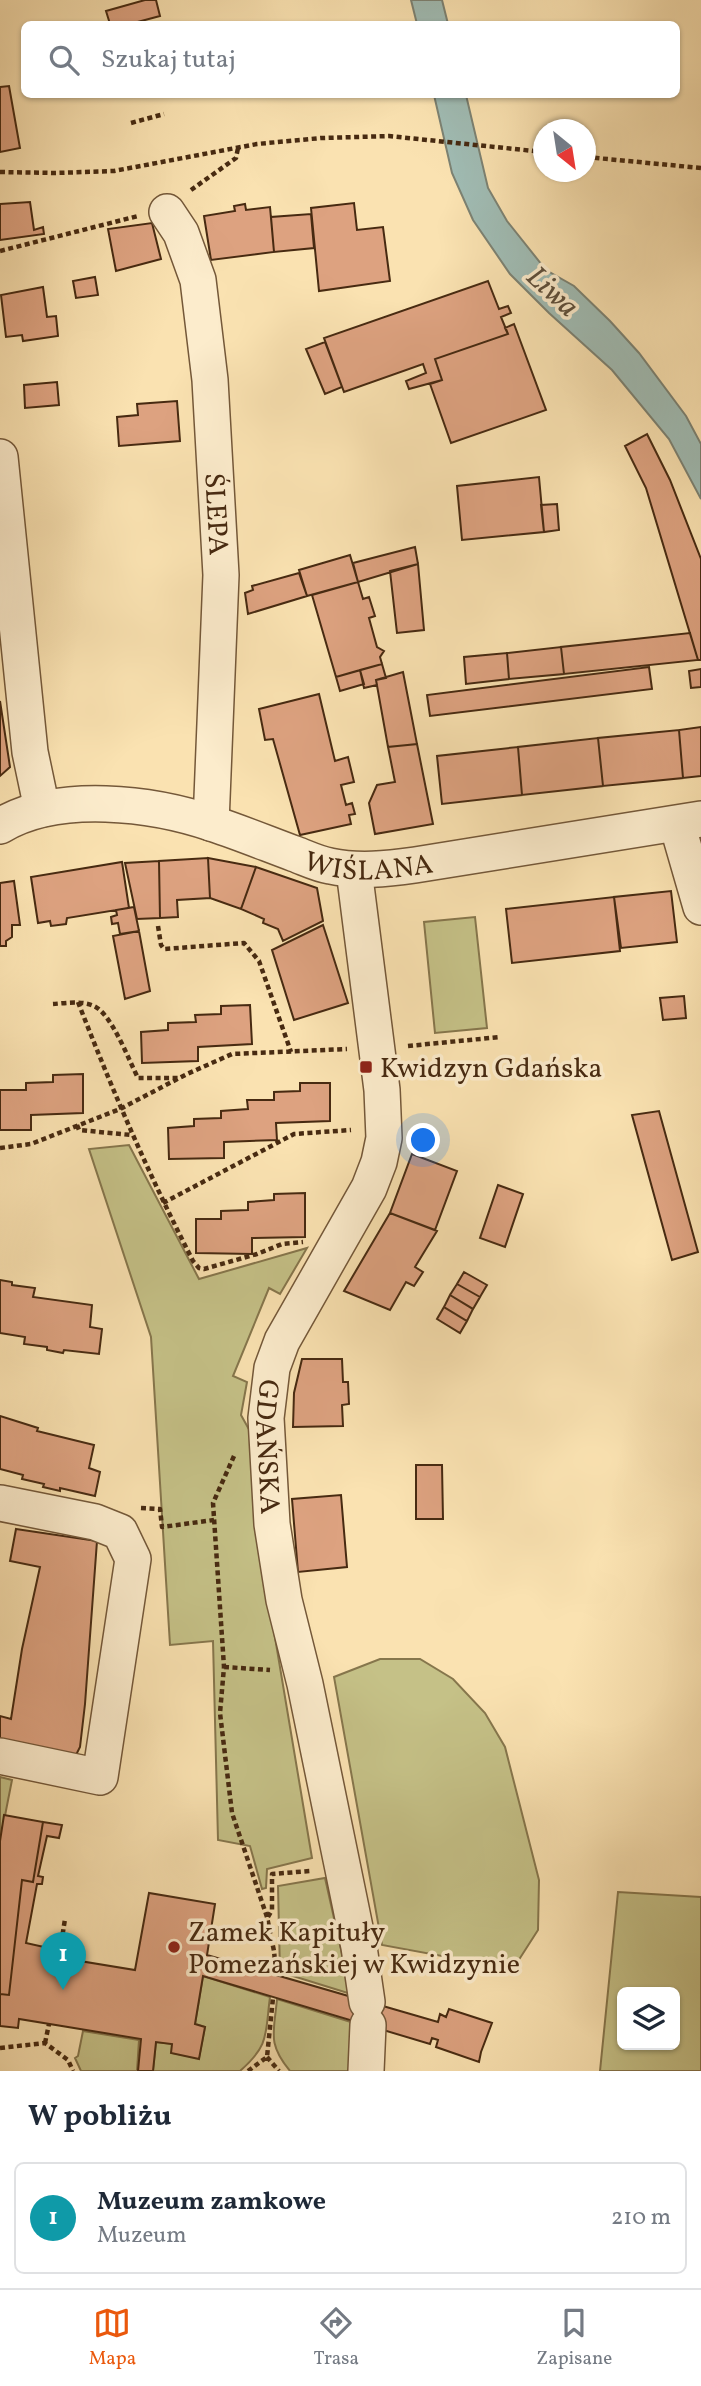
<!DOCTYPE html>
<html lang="pl">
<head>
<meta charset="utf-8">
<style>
  :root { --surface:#fff; --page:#f6f6f7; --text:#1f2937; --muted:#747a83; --line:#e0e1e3; --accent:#ea580c }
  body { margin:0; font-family:Vollkorn,serif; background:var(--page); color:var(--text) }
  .controls { position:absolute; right:21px; bottom:21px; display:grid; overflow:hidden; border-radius:10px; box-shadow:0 2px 5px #0004 }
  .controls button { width:63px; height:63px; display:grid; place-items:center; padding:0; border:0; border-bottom:2px solid var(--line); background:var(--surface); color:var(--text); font:35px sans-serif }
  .compass { position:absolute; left:533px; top:119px; width:63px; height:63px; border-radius:50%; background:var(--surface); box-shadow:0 2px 5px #0004; rotate:150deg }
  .you { position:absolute; left:424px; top:1141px; width:24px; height:24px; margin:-18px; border:5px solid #fff; border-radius:50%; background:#1a73e8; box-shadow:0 0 0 10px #1a73e833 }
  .badge { display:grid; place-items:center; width:46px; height:46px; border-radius:50%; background:var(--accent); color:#fff; font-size:23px; font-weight:700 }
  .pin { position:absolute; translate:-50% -58px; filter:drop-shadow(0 2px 4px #0008) }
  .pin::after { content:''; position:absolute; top:37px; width:24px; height:21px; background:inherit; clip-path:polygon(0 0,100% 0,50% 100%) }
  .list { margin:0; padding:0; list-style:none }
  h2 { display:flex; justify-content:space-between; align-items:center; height:91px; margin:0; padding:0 28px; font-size:30px }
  h2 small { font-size:23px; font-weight:400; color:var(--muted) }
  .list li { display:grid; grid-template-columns:46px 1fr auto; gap:21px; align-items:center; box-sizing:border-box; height:112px; margin:0 14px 14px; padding:0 14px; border:2px solid var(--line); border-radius:10px }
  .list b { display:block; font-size:26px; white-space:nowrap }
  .list p { margin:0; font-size:23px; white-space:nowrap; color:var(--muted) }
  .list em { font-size:23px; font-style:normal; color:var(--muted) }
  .icon { flex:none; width:38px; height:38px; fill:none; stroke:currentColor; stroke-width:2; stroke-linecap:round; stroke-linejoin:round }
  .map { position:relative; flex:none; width:701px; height:2071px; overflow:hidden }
  .search { position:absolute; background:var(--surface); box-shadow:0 2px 5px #0004; left:21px; right:21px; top:21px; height:77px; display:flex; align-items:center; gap:18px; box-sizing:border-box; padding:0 24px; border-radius:10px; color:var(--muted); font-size:26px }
  .sheet { height:217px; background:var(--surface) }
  nav { display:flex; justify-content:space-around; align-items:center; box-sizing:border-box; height:98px; border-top:2px solid var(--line); background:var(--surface); font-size:19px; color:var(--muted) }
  nav a { display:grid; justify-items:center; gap:4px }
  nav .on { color:var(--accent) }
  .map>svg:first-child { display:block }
  .green { fill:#c5c187; stroke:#86764c; stroke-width:2; fill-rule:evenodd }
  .water { fill:#a0bcb4; stroke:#7c8273; stroke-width:2 }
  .building { fill:#dda280; stroke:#472a11; stroke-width:2 }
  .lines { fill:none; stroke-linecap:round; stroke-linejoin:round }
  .minor-casing { stroke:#745839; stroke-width:38 }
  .path { stroke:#472a11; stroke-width:4.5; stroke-dasharray:5 3.5; stroke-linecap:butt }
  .minor { stroke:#fceccc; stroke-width:35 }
  .poi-dot { fill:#8f2418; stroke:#fceccc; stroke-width:2.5 }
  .labels { text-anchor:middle; stroke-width:7; stroke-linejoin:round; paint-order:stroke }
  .street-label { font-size:28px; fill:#472a11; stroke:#fceccc }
  .poi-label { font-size:28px; fill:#472a11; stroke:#fceccc; text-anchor:start }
  .water-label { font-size:30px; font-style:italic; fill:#5d4e3a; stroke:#fceccc }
</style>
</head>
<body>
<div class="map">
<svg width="701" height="2071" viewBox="0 0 701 2071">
  <rect width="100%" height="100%" fill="#fae2b1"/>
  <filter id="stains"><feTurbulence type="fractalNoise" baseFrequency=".00286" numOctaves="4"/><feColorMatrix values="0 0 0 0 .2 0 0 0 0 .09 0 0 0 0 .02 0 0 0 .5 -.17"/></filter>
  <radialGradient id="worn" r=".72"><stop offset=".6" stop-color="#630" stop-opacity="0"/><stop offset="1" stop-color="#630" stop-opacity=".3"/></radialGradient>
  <path class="green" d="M 475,917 L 487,1028 L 435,1033 L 424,922 Z
    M 129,1145 L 199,1279 L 307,1248 L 280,1294 L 269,1288 L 233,1376 L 247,1382 L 241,1415 L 251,1433 L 262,1560 L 312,1858 L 267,1869 L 266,1888 L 262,1889 L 250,1846 L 218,1840 L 213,1641 L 170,1645 L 151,1337 L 89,1149 Z
    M 380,1659 L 420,1659 L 453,1679 L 485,1713 L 505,1747 L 539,1880 L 538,1930 L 513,1969 L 382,1945 L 334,1677 Z
    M 0,1777 L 12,1780 L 1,1836 L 0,1835 Z
    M 325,1878 L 351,1994 L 280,1972 L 278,1886 Z
    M 618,1892 L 701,1897 L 701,2071 L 600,2071 ZM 622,1992 L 675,1992 L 675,2045 L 622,2045 Z
    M 203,1976 L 270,1997 C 265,2034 270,2045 240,2071 L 153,2071 L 156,2042 L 172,2044 L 172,2053 L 199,2058 L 205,2027 L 195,2024 Z
    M 277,1999 L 354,2023 L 352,2071 L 290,2071 C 267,2043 274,2033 277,1999 Z
    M 83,2031 L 139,2040 L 137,2071 L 81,2071 L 75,2058 L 78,2056 Z"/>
  <path class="water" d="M 411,0 L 442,0 L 448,24 L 417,24 Z
    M 434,95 L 466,95 L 488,188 L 507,221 L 546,270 L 574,286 L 610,321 L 639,353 L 686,416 L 701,444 L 701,499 L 669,439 L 612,370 L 549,313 L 510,274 L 473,220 L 452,173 Z"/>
  <path class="building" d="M 145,0 L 156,0 L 160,16 L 130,24 L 110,24 L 106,11 Z
    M 9,86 L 20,148 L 0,152 L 0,87 Z
    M 30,202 L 34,230 L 43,227 L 44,234 L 0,240 L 0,204 Z
    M 354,203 L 357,230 L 383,227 L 390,281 L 319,291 L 311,208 Z
    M 245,204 L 246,210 L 270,207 L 274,252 L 211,260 L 204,216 L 235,211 L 234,206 Z
    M 311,214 L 314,248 L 274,252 L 271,217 Z
    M 152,223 L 161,259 L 116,271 L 108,229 Z
    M 95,277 L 98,295 L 76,298 L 73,281 Z
    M 488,281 L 499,309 L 508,306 L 511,313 L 501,317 L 508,334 L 435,359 L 442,380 L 409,389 L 406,381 L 426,373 L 423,364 L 344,392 L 324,338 Z
    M 43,287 L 47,317 L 56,316 L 58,336 L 23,341 L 22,335 L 6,337 L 1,295 Z
    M 514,324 L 546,410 L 451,443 L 430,384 L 442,380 L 435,359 L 508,334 L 505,328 Z
    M 325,342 L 342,387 L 325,394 L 306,349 Z
    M 57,382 L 59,405 L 25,408 L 24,385 Z
    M 177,401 L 180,441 L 119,446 L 117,417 L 138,415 L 137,404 Z
    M 647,434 L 670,480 L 701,559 L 701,660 L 698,660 L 646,488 L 625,446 Z
    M 539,477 L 544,532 L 462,540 L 457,486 Z
    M 557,504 L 559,530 L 544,532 L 541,505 Z
    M 415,547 L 418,564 L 358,582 L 353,563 Z
    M 350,555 L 358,582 L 307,596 L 299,570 Z
    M 418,564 L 424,630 L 397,633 L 390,571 Z
    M 299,573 L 307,596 L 248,614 L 245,593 L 253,590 L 252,586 Z
    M 358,582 L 363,599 L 369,597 L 375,616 L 369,618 L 377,647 L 384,651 L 380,657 L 382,664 L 336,677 L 312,595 Z
    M 690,633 L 698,660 L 564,674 L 561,647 Z
    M 561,647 L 564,674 L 509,679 L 507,653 Z
    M 507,653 L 509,679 L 466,684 L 464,657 Z
    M 382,664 L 386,678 L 376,680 L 377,685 L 364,688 L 360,670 Z
    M 649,667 L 652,689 L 430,716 L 427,695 Z
    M 701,669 L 701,687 L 691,688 L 689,671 Z
    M 360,670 L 364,684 L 340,691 L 336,677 Z
    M 403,672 L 417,744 L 388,747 L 376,680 Z
    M 319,694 L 335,761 L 348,757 L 354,782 L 341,785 L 346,805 L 352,803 L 355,814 L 349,815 L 351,824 L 300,835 L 273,739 L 265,740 L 259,709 Z
    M 0,701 L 10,767 L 0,776 Z
    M 701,727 L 701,776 L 683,778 L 679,730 Z
    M 679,730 L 683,778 L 603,786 L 598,738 Z
    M 598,738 L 603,786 L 522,795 L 518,747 Z
    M 417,744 L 433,824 L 375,834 L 369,803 L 377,785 L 395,782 L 388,747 Z
    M 518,747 L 522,795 L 442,804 L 437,756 Z
    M 208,858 L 256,867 L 241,909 L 210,898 Z
    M 208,858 L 210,898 L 177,900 L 178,917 L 160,918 L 159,861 Z
    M 159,861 L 160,918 L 137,919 L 125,863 Z
    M 122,862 L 129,908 L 67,918 L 66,924 L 51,926 L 50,921 L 38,923 L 31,877 Z
    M 256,867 L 317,888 L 323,921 L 283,941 L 278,929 L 263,923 L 264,919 L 241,909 Z
    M 14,881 L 20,925 L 12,925 L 12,937 L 6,941 L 6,946 L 0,946 L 0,883 Z
    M 671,891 L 677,942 L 621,948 L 614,897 Z
    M 614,897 L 620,951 L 512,963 L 506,909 Z
    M 134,907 L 139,931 L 120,934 L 118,923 L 112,924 L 111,917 L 117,915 L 116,910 Z
    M 323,925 L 348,1003 L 294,1020 L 272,950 Z
    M 139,931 L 150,991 L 125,999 L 113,936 Z
    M 684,996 L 686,1018 L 663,1020 L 660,998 Z
    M 250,1005 L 252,1044 L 198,1047 L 198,1061 L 142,1063 L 141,1032 L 168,1030 L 168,1023 L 196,1022 L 195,1015 L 221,1014 L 221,1006 Z
    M 83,1074 L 83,1113 L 31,1115 L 31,1130 L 0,1130 L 0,1090 L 26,1090 L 26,1083 L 53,1082 L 53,1075 Z
    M 300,1083 L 330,1083 L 330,1121 L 276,1123 L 277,1140 L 224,1142 L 224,1158 L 169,1159 L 168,1128 L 194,1126 L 194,1119 L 221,1118 L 221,1111 L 248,1109 L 247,1100 L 274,1100 L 274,1092 L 300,1091 Z
    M 659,1111 L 698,1252 L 672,1260 L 632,1115 Z
    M 412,1154 L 457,1171 L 435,1230 L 390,1213 Z
    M 498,1185 L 523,1194 L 505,1247 L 480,1238 Z
    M 305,1193 L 305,1237 L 252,1238 L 252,1254 L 196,1253 L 196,1219 L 221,1219 L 221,1211 L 248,1210 L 248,1202 L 274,1200 L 274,1194 Z
    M 390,1213 L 437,1231 L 415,1267 L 423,1272 L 414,1286 L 406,1282 L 390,1310 L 344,1291 Z
    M 464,1272 L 487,1285 L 480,1297 L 457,1284 Z
    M 0,1280 L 12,1282 L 12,1285 L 35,1288 L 33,1297 L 92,1305 L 90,1327 L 102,1329 L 99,1354 L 64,1350 L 63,1353 L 47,1350 L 47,1347 L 24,1344 L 25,1337 L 0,1333 Z
    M 457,1284 L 480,1297 L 473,1309 L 450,1295 Z
    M 450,1295 L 473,1309 L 467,1321 L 444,1307 Z
    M 444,1307 L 467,1321 L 460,1333 L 437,1319 Z
    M 302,1359 L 342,1359 L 343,1382 L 348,1382 L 349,1404 L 342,1405 L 343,1426 L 293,1427 L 294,1393 Z
    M 0,1416 L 38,1428 L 37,1431 L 94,1445 L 89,1468 L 100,1472 L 95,1496 L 60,1488 L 60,1491 L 43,1487 L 44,1484 L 22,1479 L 23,1475 L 0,1469 Z
    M 416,1465 L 442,1465 L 443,1519 L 416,1519 Z
    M 341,1495 L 347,1567 L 298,1572 L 292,1499 Z
    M 16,1529 L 97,1541 L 85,1704 L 80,1747 L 76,1755 L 0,1742 L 0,1716 L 11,1719 L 22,1649 L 40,1567 L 10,1561 Z
    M 4,1815 L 43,1822 L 33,1882 L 22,1880 L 9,1995 L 0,1994 L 0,1841 Z
    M 43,1822 L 62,1825 L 59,1838 L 47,1836 L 38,1876 L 43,1877 L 42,1884 L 37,1884 L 26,1943 L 71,1953 L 74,1960 L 135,1970 L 149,1893 L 215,1904 L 207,1955 L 438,2022 L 440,2014 L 446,2017 L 449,2009 L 492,2023 L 481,2052 L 479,2062 L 436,2047 L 438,2040 L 432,2038 L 430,2044 L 203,1976 L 195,2024 L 205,2027 L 199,2059 L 171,2053 L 172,2044 L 156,2042 L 153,2071 L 138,2071 L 141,2039 L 19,2019 L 18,2028 L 0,2026 L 0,1994 L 9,1995 L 22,1880 L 33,1882 Z"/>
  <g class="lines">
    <defs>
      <g id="minor">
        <path id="s1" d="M 167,212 L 181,233 L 198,280 L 210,380 L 221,575 L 211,823"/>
        <path d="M 0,457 L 30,752 L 42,809"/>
        <path d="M 677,824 L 701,907"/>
        <path id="s2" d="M 0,826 C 58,791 153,803 214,824 C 241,833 268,844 295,854 C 306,858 318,864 330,866 C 358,872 387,869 415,865 L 701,819"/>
        <path id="s3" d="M 354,870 L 382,1090 L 384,1138 L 379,1162 L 369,1188 L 282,1341 L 272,1368 L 266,1418 L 272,1524 L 284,1600 L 305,1684 L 359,1947 L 367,2002"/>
        <path d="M 0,1503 L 95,1522 L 120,1532 L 133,1559 L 100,1777 L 0,1756"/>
        <path d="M 366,2071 L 368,2025"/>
      </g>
    </defs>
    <use href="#minor" class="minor-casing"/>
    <path class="path" d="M 131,123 L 164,114
      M 586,157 L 701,168
      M 0,172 L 55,173 L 114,171 L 257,144 L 321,138 L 389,136 L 544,152
      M 191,190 L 236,158 L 238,148
      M 0,251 L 138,216
      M 158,926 L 161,945 L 164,949 L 244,943 L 259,961 L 291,1052
      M 78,1002 C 113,1092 149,1175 193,1261 L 199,1268 L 204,1269 L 257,1254 L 282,1244 L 303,1242
      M 53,1004 C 68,1003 89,999 101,1011 C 116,1026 128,1058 138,1078 L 178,1078
      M 408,1046 L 500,1037
      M 77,1125 L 79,1130 L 131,1135
      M 0,1148 L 31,1144 L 120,1109 L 187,1074 L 232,1054 L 347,1049
      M 163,1203 L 294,1134 L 351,1130
      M 234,1456 L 213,1503 L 224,1667 L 220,1713 L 232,1813 L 267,1917 L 274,1951 L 276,1972
      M 141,1508 L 160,1509 L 162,1527 L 214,1520
      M 224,1667 L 270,1670
      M 268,1917 L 272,1910 L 272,1874 L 310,1871
      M 60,1951 L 65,1919
      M 45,2043 L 49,2024
      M 0,2048 L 45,2043 L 68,2060 L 73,2071
      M 267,2057 L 279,2071
      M 248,2071 L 267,2057 L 273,1998"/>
    <use href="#minor" class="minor"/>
  </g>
  <g class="poi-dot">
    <rect x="359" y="1060" width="14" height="14" rx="3.5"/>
    <circle cx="174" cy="1947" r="7"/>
  </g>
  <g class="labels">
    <g class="street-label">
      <text dy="10" stroke="none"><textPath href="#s1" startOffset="310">ŚLEPA</textPath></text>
      <text dy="10" stroke="none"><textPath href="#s2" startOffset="382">WIŚLANA</textPath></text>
      <text dy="10" stroke="none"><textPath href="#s3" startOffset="606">GDAŃSKA</textPath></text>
    </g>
    <g class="poi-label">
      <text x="380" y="1077">Kwidzyn Gdańska</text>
      <text x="188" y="1941">Zamek Kapituły<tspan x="188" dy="32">Pomezańskiej w Kwidzynie</tspan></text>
    </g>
    <g class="water-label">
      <text transform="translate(553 291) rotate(43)" y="10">Liwa</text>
    </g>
  </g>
  <rect width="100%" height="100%" filter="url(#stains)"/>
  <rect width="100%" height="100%" fill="url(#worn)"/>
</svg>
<div class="controls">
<button><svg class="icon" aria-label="layers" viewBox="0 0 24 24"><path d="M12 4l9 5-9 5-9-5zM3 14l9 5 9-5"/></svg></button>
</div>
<svg class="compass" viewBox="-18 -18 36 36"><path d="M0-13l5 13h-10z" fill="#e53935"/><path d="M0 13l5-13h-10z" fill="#747a83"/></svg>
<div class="you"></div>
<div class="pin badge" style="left:63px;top:1990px;background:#0f9aa8">1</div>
<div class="search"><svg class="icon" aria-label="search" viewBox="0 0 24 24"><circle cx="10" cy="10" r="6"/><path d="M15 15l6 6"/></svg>Szukaj tutaj</div>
</div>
<section class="sheet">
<h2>W pobliżu<small></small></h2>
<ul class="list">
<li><span class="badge" style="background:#0f9aa8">1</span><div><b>Muzeum zamkowe</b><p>Muzeum</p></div><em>210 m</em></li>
</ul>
</section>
<nav>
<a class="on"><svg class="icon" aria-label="map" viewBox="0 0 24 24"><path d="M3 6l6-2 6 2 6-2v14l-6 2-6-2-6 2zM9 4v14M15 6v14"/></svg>Mapa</a>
<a><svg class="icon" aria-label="directions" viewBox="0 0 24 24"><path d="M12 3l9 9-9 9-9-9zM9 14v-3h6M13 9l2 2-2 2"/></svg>Trasa</a>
<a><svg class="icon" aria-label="saved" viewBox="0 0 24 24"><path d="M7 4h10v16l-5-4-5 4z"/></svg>Zapisane</a>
</nav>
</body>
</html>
